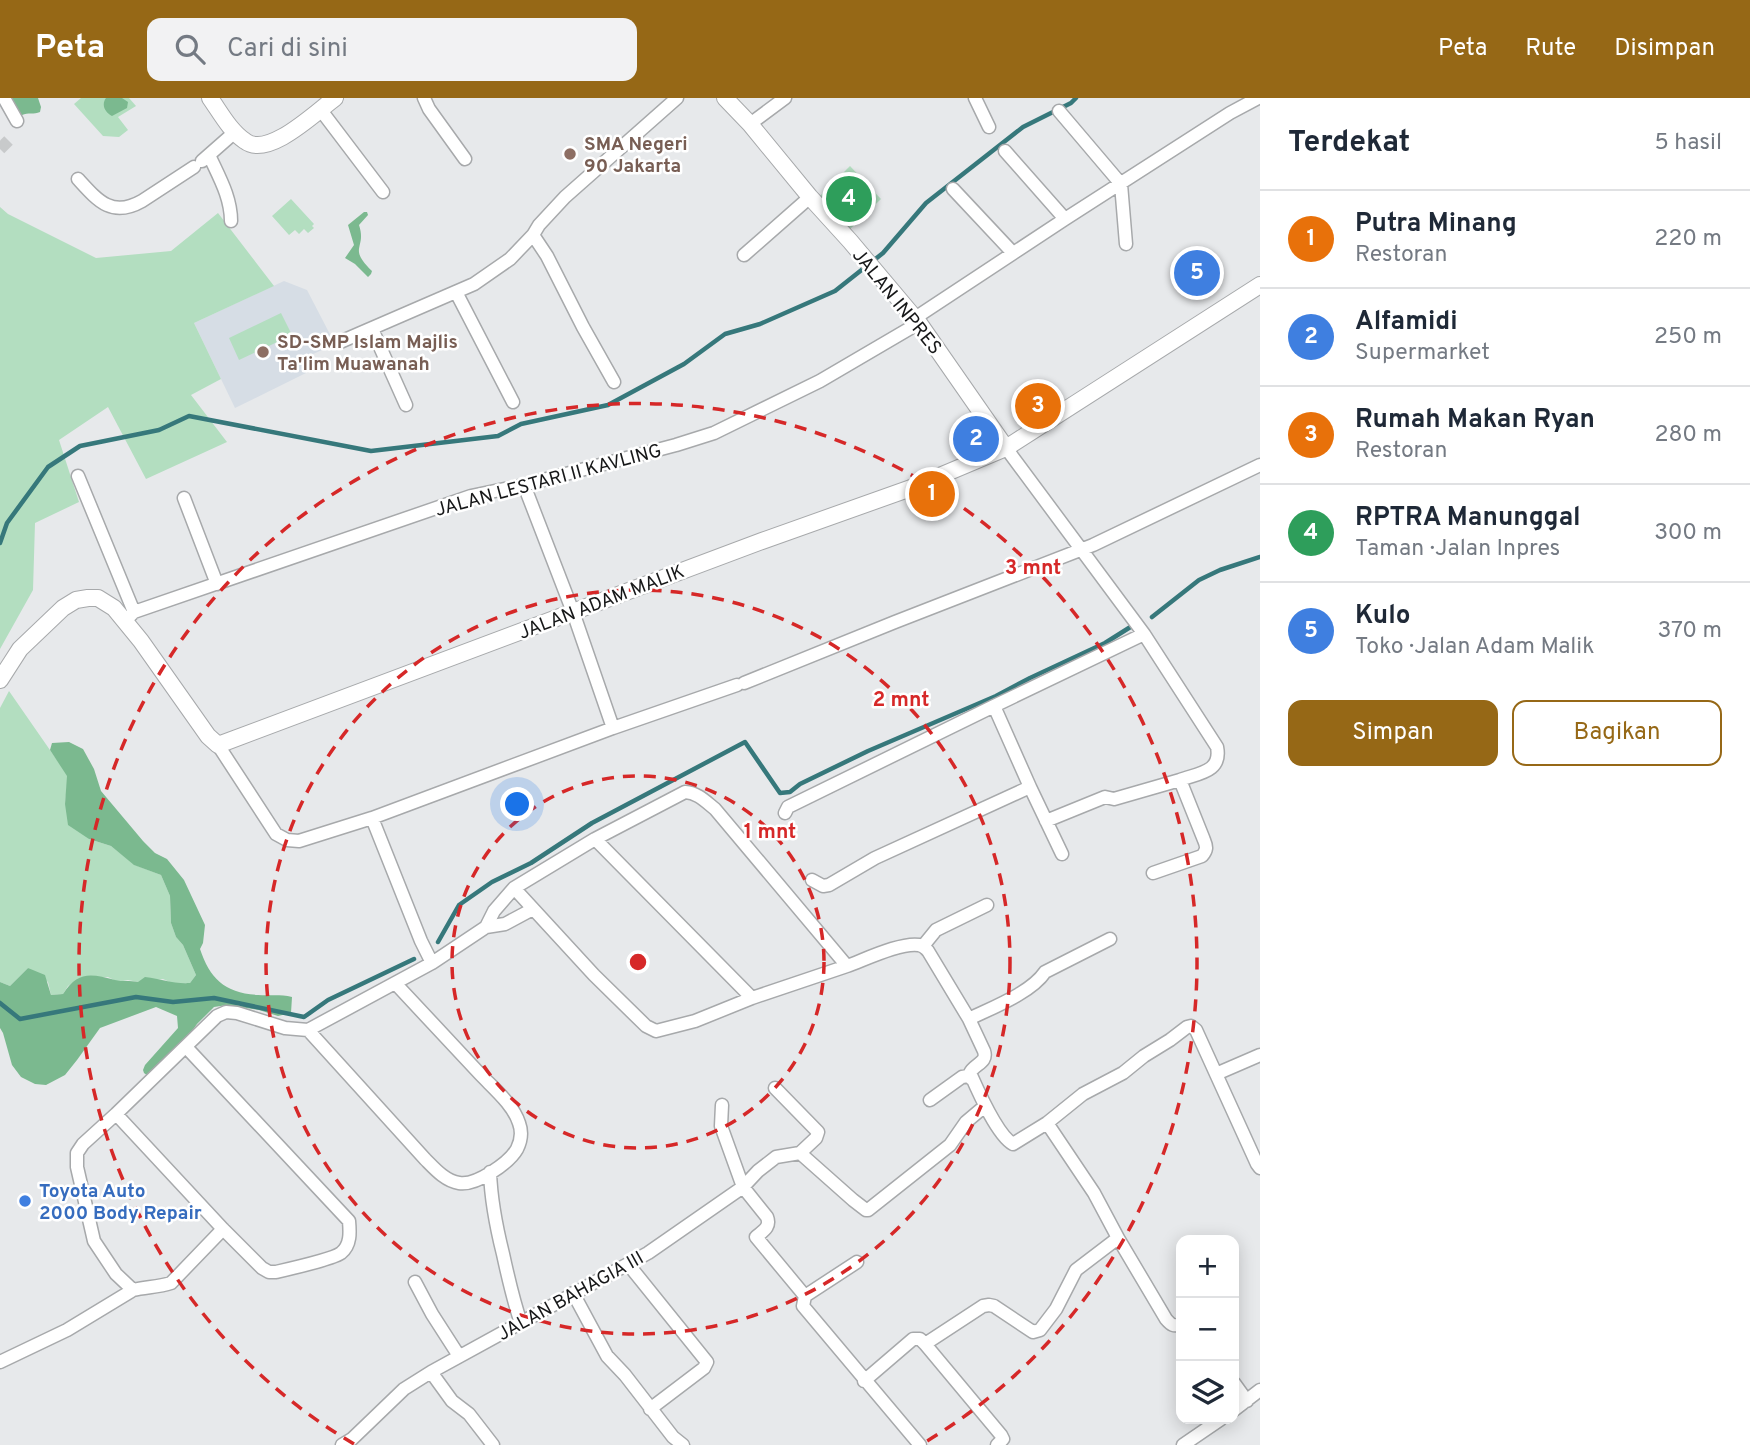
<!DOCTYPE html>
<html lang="id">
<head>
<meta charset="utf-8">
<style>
  :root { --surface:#fff; --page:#f2f2f3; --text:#1f2937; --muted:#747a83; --line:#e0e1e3; --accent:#966816 }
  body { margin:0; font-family:Overpass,sans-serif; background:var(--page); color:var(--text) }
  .controls { position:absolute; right:21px; bottom:21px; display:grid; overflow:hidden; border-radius:14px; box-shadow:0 4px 18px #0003 }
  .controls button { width:63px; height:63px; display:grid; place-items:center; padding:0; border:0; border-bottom:2px solid var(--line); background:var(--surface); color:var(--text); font:35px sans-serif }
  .you { position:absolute; left:518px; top:707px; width:24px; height:24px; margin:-18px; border:5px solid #fff; border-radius:50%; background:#1a73e8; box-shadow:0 0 0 10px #1a73e833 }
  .badge { display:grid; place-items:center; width:46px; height:46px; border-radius:50%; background:var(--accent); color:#fff; font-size:23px; font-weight:700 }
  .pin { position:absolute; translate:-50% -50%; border:4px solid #fff; box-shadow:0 2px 7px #0006 }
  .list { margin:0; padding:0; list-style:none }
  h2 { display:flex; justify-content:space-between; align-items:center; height:91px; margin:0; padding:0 28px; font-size:30px }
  h2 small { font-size:23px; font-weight:400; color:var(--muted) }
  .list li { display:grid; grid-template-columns:46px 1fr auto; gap:21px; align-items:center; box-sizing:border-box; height:98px; padding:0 28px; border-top:2px solid var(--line) }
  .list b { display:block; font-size:26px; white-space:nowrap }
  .list p { margin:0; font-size:23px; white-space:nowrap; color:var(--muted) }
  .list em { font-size:23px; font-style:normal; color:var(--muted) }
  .actions { display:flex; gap:14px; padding:21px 28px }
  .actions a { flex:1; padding:16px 0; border:2px solid var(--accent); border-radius:14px; text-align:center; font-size:24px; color:var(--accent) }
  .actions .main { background:var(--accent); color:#fff }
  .icon { flex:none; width:38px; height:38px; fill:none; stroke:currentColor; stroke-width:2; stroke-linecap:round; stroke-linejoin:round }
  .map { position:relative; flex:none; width:1260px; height:1347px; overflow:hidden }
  header { display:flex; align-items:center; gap:42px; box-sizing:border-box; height:98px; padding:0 35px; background:var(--accent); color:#fff }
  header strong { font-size:33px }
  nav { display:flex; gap:38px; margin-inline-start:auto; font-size:24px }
  .search { width:490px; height:63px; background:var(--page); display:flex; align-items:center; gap:18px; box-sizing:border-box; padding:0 24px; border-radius:14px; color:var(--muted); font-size:26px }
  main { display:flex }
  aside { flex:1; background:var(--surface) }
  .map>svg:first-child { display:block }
  .built { fill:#d6dde5 }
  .green { fill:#b3dec0 }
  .forest { fill:#7bb98f }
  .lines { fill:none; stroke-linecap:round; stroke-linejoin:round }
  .stream { stroke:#36787b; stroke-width:4.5 }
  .minor-tunnel { stroke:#c8cacb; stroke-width:12; stroke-dasharray:12 6; stroke-linecap:butt }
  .minor-casing { stroke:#a7a9ab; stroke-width:15 }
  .tertiary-casing { stroke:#a7a9ab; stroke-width:18 }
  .minor { stroke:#fff; stroke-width:12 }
  .tertiary { stroke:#fff; stroke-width:16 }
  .ring { fill:none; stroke:#d62828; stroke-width:3.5; stroke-dasharray:12 9 }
  .education-dot { fill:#8d6e63; stroke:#fff; stroke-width:2.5 }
  .shop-dot { fill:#3f7fe0; stroke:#fff; stroke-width:2.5 }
  .labels { text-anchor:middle; stroke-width:5; stroke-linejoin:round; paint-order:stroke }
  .education-label { font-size:19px; font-weight:bold; fill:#785e54; stroke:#fff; text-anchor:start }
  .street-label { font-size:19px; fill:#161718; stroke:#fff }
  .shop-label { font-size:19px; font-weight:bold; fill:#366cbe; stroke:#fff; text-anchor:start }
  .centre { fill:#d62828; stroke:#fff; stroke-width:3.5 }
  .ring-label { font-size:21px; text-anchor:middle; font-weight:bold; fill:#d62828; stroke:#fff; stroke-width:5; stroke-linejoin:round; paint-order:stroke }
</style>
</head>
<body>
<header>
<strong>Peta</strong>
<div class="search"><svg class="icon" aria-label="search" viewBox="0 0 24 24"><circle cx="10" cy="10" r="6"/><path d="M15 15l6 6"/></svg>Cari di sini</div>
<nav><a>Peta</a><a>Rute</a><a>Disimpan</a></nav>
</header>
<main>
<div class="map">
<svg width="1260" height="1347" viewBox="0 0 1260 1347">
  <rect width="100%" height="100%" fill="#e7e9eb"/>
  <path class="built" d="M 284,183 L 307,192 L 335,246 L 300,262 L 306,275 L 235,310 L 194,225 Z"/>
  <path class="green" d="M 81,0 L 129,0 L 136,8 L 118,19 L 128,32 L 119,39 L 103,38 L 74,6 Z
    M 850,68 L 881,101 L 847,134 L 816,102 Z
    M 291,101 L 314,126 L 312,128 L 314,130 L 308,135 L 304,131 L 299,136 L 295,132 L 289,137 L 272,118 Z
    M 0,109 L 8,116 L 96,160 L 171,153 L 218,115 L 274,188 L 194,225 L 221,281 L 191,297 L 227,344 L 146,381 L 108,309 L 59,342 L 79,404 L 35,425 L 33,492 L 0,551 Z
    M 281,215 L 292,237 L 239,262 L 229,240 Z
    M 9,593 L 68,678 L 65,706 L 89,741 L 111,748 L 135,767 L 161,777 L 170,798 L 171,825 L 176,839 L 183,847 L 196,877 L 190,885 L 174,886 L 163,881 L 138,884 L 128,882 L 118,884 L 108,879 L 80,880 L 68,888 L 63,896 L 51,897 L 48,884 L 28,870 L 10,888 L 0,884 L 0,610 Z"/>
  <path class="forest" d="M 11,0 L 38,0 L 41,9 L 40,14 C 34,17 28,14 22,17 L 18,15 Z
    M 106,0 L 122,0 L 128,4 L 127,10 L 112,18 C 105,14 101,7 106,0 Z
    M 364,114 L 367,114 L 368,117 L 359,127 C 367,151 347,149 372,173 L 371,176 L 368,179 L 355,166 L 345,160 L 354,147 L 348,127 Z
    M 69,644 L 83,651 L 94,671 L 101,693 L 143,743 L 155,755 L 167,761 L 184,782 L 205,827 L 203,845 L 200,851 C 210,881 225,895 258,897 C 270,898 280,896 292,899 L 291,915 L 278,918 L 259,912 L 227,907 L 214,909 L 197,926 L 185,943 L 148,978 L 144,975 L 143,972 L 145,967 L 178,930 L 177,918 L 156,909 L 100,930 L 77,962 L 65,977 L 46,987 L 35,986 L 21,979 L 12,967 L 3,935 L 0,930 L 0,884 L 10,888 L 28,870 L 45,877 L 51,897 L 63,896 C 78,872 92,876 115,882 C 122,884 130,882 138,884 L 145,879 C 162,881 173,886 190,885 L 196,877 L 183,847 L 176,839 L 171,825 L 170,798 L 161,777 L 134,767 L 111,748 L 89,741 L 68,727 L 65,706 L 67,678 L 50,652 L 52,645 Z"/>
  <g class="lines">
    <path class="stream" d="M 0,445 L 7,425 L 48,369 L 80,348 L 159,332 L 189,318 L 371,353 L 498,338 L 521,326 L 608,307 L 684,266 L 725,236 L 760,226 L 835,193 L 883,155 L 926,105 L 1023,29 L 1071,5 L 1076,0
      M 1152,519 L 1199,482 L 1220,472 L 1260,459
      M 438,844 L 459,807 L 492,784 L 531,765 L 592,725 L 745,644 L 780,695 L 790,694 L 800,686 L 868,653 L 996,598 L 1030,580 L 1105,545 L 1132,528
      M 0,905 L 20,921 L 136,899 L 173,904 L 214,900 L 304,919 L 328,902 L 414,861"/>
    <path class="minor-tunnel" d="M 0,51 L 10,41"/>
    <defs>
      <path id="minor" d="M 4,0 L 17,23
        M 424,0 L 429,11 L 465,61
        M 975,0 L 989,29
        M 320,11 L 383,94
        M 1059,13 L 1121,86 L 1126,146
        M 750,26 L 785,0
        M 1005,53 L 1065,121
        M 209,57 C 219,79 231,99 231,123
        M 202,63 L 235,34
        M 78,81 C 98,103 112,120 142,103 L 194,69
        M 953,91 L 1013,155
        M 533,137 L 547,158 L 583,229 L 614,284
        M 744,157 L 810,99
        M 456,194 L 513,304
        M 915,220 L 1065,121 L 1230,15 L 1258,0
        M 372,231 L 406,307
        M 340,244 L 474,186 L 510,161 L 533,137 L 539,127 L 565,99 L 677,0
        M 1006,350 L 1144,536 L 1217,649 C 1222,674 1199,675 1180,682 L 1204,742 C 1207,749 1207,752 1202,758 L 1153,775
        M 78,378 L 134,514
        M 524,387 L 573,514 L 613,630
        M 184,400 L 217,486
        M 125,523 L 134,514 L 471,398 L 524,387 L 676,347 L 714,335 L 820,283 L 919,225
        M 744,585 L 895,524 L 1093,447 L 1260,367
        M 218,647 L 276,736 L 287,742 L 299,743 L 372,720 L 613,630 L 737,587
        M 1030,689 L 1062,756
        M 785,715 L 788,709 L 994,608
        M 372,720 L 421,843 L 432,865
        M 1046,723 L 1105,699 L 1114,701 L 1180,682
        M 595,741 L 752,900
        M 812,782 L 823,788 L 829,787 L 875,760 L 1030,689 L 994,608 L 1144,536
        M 486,829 L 494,813 L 514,790 L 595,741 L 685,694 C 698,695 705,703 715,711 L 847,868 L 752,900 L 695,923 L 656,933 L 646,928 L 594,877 L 514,790
        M 923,848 L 936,832 L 987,807
        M 847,868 C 864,862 901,844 919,847 C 924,848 925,850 928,853 L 969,921 L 984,953 C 988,965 974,966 970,975 C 978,993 997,1037 1013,1046 L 1047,1025 L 1083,996 L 1123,975 L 1144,958 L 1170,942 L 1187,929 L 1191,928 L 1196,932 L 1257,1066 L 1260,1070
        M 969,921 C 991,910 1031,895 1045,874 L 1110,841
        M 308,932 L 425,1061 C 434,1070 445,1083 459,1085 C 476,1088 509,1065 517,1051 C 521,1043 522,1033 519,1025 C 513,1006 493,990 479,975 C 451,945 423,915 395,885
        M 1216,976 L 1260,957
        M 775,990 L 818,1034 L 816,1040 L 800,1055 L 853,1102 L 866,1112 L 868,1112 L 950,1047 L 966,1024 L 985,1008
        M 930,1002 L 962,979 L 968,978 L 973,982
        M 722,1007 L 721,1028 L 743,1089 L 767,1119 C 771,1129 763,1133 756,1139 L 805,1198 L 803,1208 L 920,1347
        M 116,1016 L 223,1131 L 262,1170 L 269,1174 L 276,1174 C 289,1171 333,1161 341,1155 C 351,1147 350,1134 349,1123 L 186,949
        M 490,1074 C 491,1103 496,1128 503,1156 C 508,1179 513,1202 521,1225
        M 223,1131 L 171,1185 C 159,1189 146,1189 133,1192 L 116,1176 L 94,1143 L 77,1069 L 77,1055 L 83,1046 L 116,1016 L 217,918 L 226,914 L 237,915 L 285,930 L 308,932 L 432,865 L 486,829 L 505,826 L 533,811
        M 1118,1140 L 1166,1221 C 1171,1227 1174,1229 1181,1226
        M 628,1166 L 707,1264 L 704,1270 L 650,1311
        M 415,1184 L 432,1216 L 459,1258
        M 573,1195 L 607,1258 L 625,1277 L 673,1339 L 683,1347
        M 805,1198 L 857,1164
        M 925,1246 L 983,1208 L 989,1207 L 994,1208 L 1033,1234 L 1040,1232 L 1056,1211 L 1076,1172 L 1118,1140 L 1094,1095 L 1047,1025
        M 0,1264 L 67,1232 L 133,1192
        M 431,1274 L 452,1303 L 469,1316 L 493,1347
        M 864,1283 L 913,1241 L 920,1241 L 925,1246 L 1001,1337 L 1003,1341 L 997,1347
        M 1234,1285 L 1247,1303
        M 1234,1312 L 1260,1292
        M 342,1347 L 352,1341 L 404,1291 L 431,1274 L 648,1155 L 743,1089 L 758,1073 L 776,1059 L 800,1055
        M 1183,1347 L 1221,1321"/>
      <path id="tertiary" d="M 210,0 C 220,14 230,33 245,43 C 268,61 316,14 335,0
        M 725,0 L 750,26 L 810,99 L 850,143 L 919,225 L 1006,350
        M 0,582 L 20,551 L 63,510 L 76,502 L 88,500 L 98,500 L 114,510 L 141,543 L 208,638 L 218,647 L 762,443 L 911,390 L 1006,350 L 1260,187"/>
    </defs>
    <use href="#minor" class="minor-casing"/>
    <use href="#tertiary" class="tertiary-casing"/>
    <use href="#minor" class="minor"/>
    <use href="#tertiary" class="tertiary"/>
  </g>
  <g class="ring">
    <circle cx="638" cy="864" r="186"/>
    <circle cx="638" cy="864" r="372"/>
    <path d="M354 1346A559 559 0 1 1 922 1346"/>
  </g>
  <g class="education-dot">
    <circle cx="570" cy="56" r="7"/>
    <circle cx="263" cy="254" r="7"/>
  </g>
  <circle class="shop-dot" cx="25" cy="1103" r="7"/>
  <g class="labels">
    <g class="education-label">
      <text x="584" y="52">SMA Negeri<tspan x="584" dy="22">90 Jakarta</tspan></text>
      <text x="277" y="250">SD-SMP Islam Majlis<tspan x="277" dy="22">Ta'lim Muawanah</tspan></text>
    </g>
    <g class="street-label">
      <text transform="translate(898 203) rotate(51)" y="7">JALAN INPRES</text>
      <text transform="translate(548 381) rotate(-15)" y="7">JALAN LESTARI II KAVLING</text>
      <text transform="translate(601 503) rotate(-21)" y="7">JALAN ADAM MALIK</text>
      <text transform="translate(570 1197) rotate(-29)" y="7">JALAN BAHAGIA III</text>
    </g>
    <g class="shop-label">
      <text x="39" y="1099">Toyota Auto<tspan x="39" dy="22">2000 Body Repair</tspan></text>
    </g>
  </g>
  <circle cx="638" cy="864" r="10" class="centre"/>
  <g class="ring-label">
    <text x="1033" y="476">3 mnt</text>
    <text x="901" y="608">2 mnt</text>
    <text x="770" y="740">1 mnt</text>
  </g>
</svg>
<div class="controls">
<button>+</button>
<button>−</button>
<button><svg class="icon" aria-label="layers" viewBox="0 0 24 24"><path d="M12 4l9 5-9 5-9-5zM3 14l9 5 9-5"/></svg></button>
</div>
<div class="you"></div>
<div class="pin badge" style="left:932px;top:396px;background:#e8710a">1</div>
<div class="pin badge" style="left:976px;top:341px;background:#3f7fe0">2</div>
<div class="pin badge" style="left:1038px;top:308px;background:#e8710a">3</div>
<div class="pin badge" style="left:849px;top:101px;background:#2e9e5b">4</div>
<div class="pin badge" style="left:1197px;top:175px;background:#3f7fe0">5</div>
</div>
<aside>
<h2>Terdekat<small>5 hasil</small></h2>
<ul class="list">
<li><span class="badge" style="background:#e8710a">1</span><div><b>Putra Minang</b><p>Restoran</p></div><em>220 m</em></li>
<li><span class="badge" style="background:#3f7fe0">2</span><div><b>Alfamidi</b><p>Supermarket</p></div><em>250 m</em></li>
<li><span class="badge" style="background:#e8710a">3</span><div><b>Rumah Makan Ryan</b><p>Restoran</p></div><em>280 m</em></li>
<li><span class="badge" style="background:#2e9e5b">4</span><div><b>RPTRA Manunggal</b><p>Taman · Jalan Inpres</p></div><em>300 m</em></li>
<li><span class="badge" style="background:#3f7fe0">5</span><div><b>Kulo</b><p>Toko · Jalan Adam Malik</p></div><em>370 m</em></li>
</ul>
<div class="actions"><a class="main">Simpan</a><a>Bagikan</a></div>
</aside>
</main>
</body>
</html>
